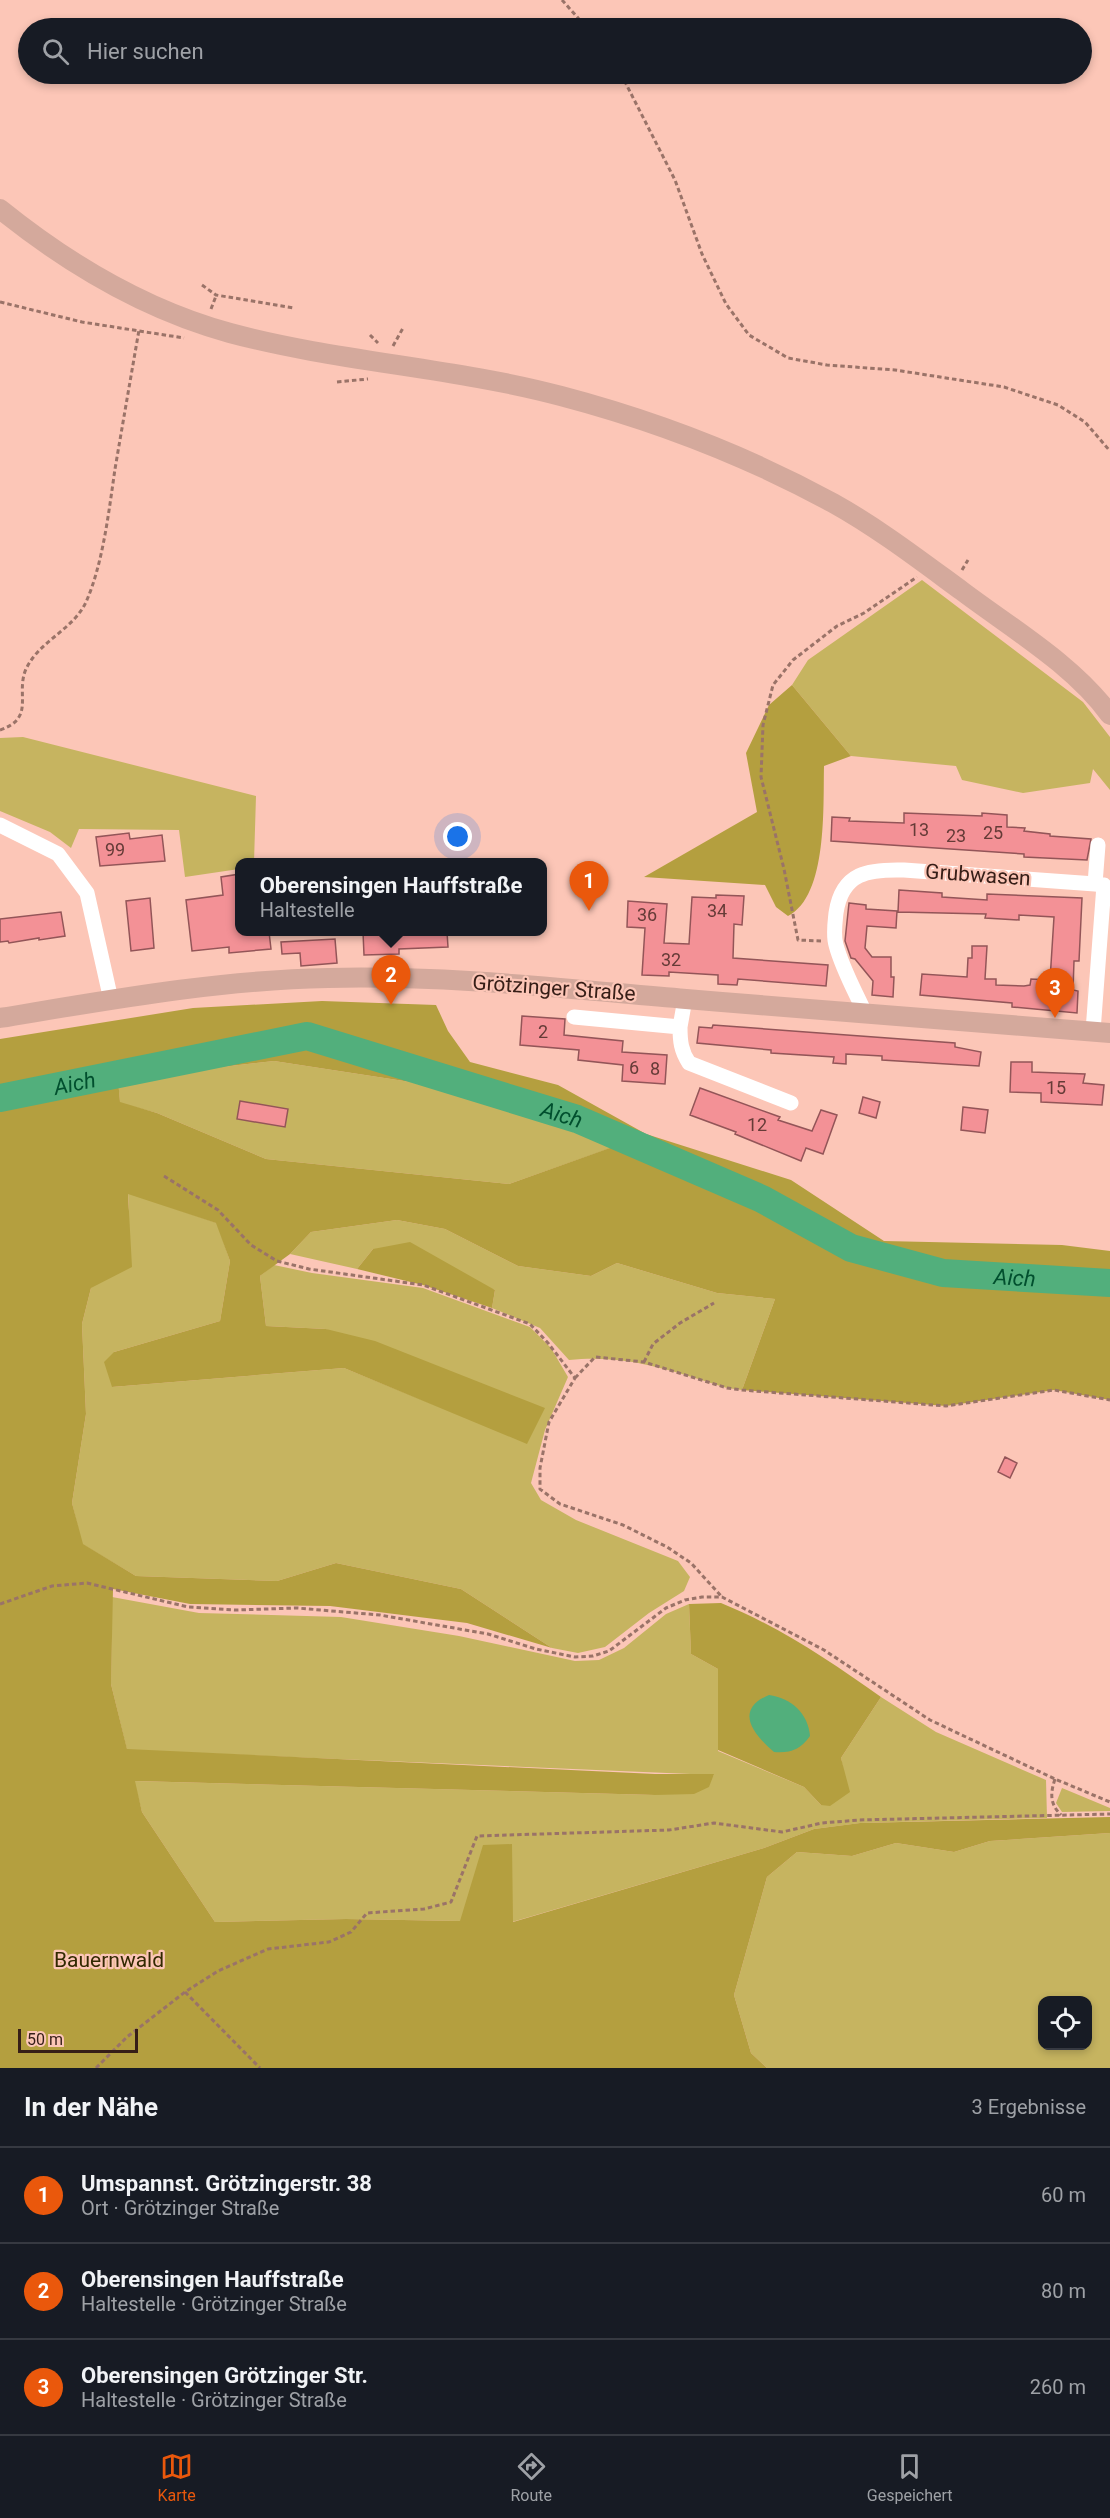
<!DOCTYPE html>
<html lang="de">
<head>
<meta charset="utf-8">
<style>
  :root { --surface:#171b24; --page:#20242c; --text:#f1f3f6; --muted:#9ea1a6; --line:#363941; --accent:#ea580c }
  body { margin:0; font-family:Roboto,sans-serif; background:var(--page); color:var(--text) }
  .controls { position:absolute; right:18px; bottom:18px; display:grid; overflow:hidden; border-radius:12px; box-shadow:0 3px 9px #0003 }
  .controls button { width:54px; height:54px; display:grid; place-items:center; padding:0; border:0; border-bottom:2px solid var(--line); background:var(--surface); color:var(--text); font:30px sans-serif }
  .scale { position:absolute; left:18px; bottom:15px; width:120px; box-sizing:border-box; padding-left:6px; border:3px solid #361e17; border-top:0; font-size:16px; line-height:21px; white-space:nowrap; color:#361e17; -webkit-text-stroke:4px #fcc6b7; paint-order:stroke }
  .you { position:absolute; left:458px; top:837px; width:21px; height:21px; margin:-15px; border:4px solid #fff; border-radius:50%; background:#1a73e8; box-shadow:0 0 0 9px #1a73e833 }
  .badge { display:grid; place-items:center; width:39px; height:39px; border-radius:50%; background:var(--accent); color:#fff; font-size:20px; font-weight:700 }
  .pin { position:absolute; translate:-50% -50px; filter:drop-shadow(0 2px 3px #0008) }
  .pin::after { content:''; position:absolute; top:32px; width:21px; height:18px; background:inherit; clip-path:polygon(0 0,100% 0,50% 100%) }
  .popup { position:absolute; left:235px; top:858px; width:312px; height:78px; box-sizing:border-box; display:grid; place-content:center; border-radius:12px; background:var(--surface); filter:drop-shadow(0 2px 4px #0005); font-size:20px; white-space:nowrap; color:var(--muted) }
  .popup b { font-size:22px; color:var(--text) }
  .popup::after { content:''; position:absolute; left:50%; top:100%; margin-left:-12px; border:12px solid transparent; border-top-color:var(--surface) }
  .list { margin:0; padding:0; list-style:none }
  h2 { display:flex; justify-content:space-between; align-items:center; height:78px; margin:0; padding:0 24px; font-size:26px }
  h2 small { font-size:20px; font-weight:400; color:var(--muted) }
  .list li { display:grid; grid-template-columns:39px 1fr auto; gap:18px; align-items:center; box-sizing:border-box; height:96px; padding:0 24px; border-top:2px solid var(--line) }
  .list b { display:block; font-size:22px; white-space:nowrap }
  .list p { margin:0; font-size:20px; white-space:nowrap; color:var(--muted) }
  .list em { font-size:20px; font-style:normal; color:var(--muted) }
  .icon { flex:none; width:33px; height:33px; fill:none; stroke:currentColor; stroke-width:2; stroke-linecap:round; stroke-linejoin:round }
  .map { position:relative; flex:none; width:1110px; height:2068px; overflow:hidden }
  .search { position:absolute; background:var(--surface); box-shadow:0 3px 9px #0003; left:18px; right:18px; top:18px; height:66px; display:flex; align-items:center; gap:15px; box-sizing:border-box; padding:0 21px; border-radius:33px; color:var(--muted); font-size:22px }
  .sheet { height:366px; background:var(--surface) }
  nav { display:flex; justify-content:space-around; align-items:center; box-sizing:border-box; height:84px; border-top:2px solid var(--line); background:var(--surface); font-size:16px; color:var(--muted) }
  nav a { display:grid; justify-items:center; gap:3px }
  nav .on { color:var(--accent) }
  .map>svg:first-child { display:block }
  .green { fill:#c6b460; fill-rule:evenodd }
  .forest { fill:#b49f3f; fill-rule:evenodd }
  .water { fill:#52af7c }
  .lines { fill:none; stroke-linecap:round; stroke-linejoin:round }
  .river { stroke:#52af7c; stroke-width:28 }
  .building { fill:#f39196; stroke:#935558; stroke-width:1.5 }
  .path { stroke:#9a7368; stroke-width:3; stroke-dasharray:4.5 3; stroke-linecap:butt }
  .minor { stroke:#fff; stroke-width:15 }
  .major { stroke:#d4a99c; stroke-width:20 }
  .labels { text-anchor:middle; stroke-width:4.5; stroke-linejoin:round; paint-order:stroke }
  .number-label { font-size:18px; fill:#653b37 }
  .street-label { font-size:21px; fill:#361e17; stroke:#fcc6b7 }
  .park-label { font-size:21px; fill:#322900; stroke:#fcc6b7 }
  .water-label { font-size:22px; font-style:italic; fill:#014f2e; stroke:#fcc6b7 }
</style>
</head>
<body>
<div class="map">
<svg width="1110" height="2068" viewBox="0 0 1110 2068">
  <rect width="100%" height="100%" fill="#fcc6b7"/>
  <path class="green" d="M 922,580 L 1083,702 L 1110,737 L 1110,790 L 1093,769 L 1090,783 L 1023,793 L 962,780 L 956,766 L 851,756 L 792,685 L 808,660 Z
    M 23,737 L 256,796 L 254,862 L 240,862 L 239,869 L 185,877 L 179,830 L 79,829 L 71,848 L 50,832 L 0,811 L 0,738 Z
    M 274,1061 L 443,1087 L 622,1144 L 509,1184 L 266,1159 L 157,1113 L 120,1103 L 118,1079 Z
    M 128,1193 L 217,1223 L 230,1261 L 220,1321 L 114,1352 L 112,1387 L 344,1368 L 528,1443 L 326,1329 L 266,1326 L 260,1276 L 274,1265 L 312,1273 L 423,1288 L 530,1327 L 551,1348 L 568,1377 L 545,1430 L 531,1483 L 541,1500 L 576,1520 L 678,1561 L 690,1577 L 684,1591 L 649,1613 L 605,1647 L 578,1653 L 552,1648 L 461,1589 L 336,1563 L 277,1581 L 136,1576 L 82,1544 L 72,1503 L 86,1414 L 82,1324 L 91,1288 L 129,1209 Z
    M 397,1220 L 445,1229 L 518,1266 L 591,1276 L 617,1263 L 717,1293 L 775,1299 L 742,1390 L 727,1388 C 671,1371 629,1354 569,1360 L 540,1328 L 492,1308 L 495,1290 L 373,1249 L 357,1269 L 290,1254 L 311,1232 Z
    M 112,1597 L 199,1613 L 341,1617 L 459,1636 L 575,1661 L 599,1660 L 624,1648 L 666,1614 L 689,1604 L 691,1654 L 718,1669 L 718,1751 L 804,1787 L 821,1805 L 844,1773 L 841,1758 L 881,1697 L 936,1732 L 1046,1780 L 1047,1818 L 860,1823 L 814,1829 L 764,1848 L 512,1922 L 512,1844 L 461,1921 L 346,1919 L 215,1922 L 142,1812 L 134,1781 L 655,1795 L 714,1775 L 127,1750 L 111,1684 Z
    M 1062,1788 L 1110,1808 L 1110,1811 L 1062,1812 L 1056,1803 Z
    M 1110,1833 L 1110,2068 L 767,2068 L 751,2053 L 734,1995 L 767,1877 L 797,1852 L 852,1856 L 896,1843 L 954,1852 L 990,1841 ZM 1042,2000 L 1088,2000 L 1088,2046 L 1042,2046 Z"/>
  <path class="forest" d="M 792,685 L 851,756 L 824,766 C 823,805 828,896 788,916 L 776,907 L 765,885 L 644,877 L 757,812 L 746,753 L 769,705 Z
    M 322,1001 L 436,1005 L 448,1031 L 470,1062 L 558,1085 L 646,1134 L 791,1180 L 884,1241 L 1062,1245 L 1110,1251 L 1110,1400 L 1054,1390 L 946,1406 L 742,1390 L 775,1299 L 717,1293 L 617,1263 L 591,1276 L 518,1266 L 445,1229 L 397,1220 L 311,1232 L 290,1254 L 260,1276 L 266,1326 L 326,1329 L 375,1341 L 545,1408 L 527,1444 L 344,1368 L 112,1387 L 104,1362 L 114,1352 L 220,1321 L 230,1261 L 216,1223 L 128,1194 L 132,1267 L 91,1288 L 82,1324 L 86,1414 L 72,1503 L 83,1544 L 136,1576 L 277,1581 L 336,1563 L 461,1589 L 552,1648 L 467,1623 L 330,1606 L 190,1604 L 113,1589 L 111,1684 L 127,1749 L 655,1774 L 714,1774 L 709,1787 L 694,1794 L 655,1795 L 135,1781 L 142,1812 L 215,1922 L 346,1919 L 460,1921 L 483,1845 L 512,1844 L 513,1922 L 764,1848 L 814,1829 L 860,1823 L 1110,1817 L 1110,1833 L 990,1841 L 954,1852 L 896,1843 L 852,1856 L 797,1852 L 767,1877 L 734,1995 L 751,2053 L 767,2068 L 0,2068 L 0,1039 L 193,1008 ZM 274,1061 L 443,1087 L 621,1144 L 509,1184 L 266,1159 L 157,1113 L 120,1102 L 118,1079 Z
    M 410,1242 L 495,1290 L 492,1308 L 423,1285 L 357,1269 L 373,1249 Z
    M 721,1603 C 780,1627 830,1661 881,1697 L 841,1758 L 850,1792 L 830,1806 L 821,1805 L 804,1787 L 718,1750 L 718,1669 L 691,1654 L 689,1604 Z"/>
  <path class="water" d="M 769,1695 C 791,1698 808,1713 810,1736 C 800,1750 791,1753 774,1752 C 754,1735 733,1710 769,1695 Z"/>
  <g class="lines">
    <path class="river" id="s1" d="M 0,1098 L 307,1036 L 577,1119 L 762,1199 L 851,1248 L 943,1273 L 1110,1283"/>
  </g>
  <path class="building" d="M 904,813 L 982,816 L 982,813 L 1007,815 L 1007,827 L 1025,828 L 1024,831 L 1050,834 L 1050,836 L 1091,839 L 1087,860 L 1024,857 L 1024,854 L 831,841 L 832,817 L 850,818 L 849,821 L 904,823 Z
    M 129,833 L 130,839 L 162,835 L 165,861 L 100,866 L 96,837 Z
    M 240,874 L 240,932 L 269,932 L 271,949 L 229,953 L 229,947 L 192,951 L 186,900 L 223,895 L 221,877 Z
    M 899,890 L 942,893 L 942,897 L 987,900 L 987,894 L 1082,898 L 1079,961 L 1074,961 L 1073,990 L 1078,991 L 1077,1013 L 1012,1007 L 1012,1003 L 920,995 L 922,974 L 967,977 L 968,958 L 972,958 L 972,946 L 987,946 L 985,979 L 996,979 L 996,985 L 1024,986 L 1030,985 L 1031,979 L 1050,980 L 1054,917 L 1019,915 L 1019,920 L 985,918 L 986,914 L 898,912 Z
    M 716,895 L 744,896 L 742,925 L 734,924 L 733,958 L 828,965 L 826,986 L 738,979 L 737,985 L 718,984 L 718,975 L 669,972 L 669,976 L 642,975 L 645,928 L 627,927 L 628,901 L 667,904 L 664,943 L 689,944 L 692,897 L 716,898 Z
    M 150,898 L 154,948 L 131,951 L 126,901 Z
    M 849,903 L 866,905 L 866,909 L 897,911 L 896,928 L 867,926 L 865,948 L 872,957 L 891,957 L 891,977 L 894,977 L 893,997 L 872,995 L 873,981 L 855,959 L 851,958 L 845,941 Z
    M 61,912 L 65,936 L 39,940 L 39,938 L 9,943 L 8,941 L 0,942 L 0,919 Z
    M 363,932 L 447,932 L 448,947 L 399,949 L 399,954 L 364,955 Z
    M 335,939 L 337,963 L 301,966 L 300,953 L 282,954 L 281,942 Z
    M 522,1016 L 565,1019 L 564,1035 L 623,1041 L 622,1052 L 667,1055 L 665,1084 L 622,1081 L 623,1065 L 578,1060 L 579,1050 L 520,1045 Z
    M 713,1025 L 955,1043 L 955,1047 L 981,1052 L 979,1066 L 882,1060 L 882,1056 L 846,1054 L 846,1064 L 833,1063 L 834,1057 L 771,1053 L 771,1050 L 697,1043 L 699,1027 L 712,1028 Z
    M 1011,1062 L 1032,1062 L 1032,1072 L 1085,1074 L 1083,1083 L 1104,1085 L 1102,1105 L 1041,1102 L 1041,1093 L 1010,1092 Z
    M 700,1088 L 780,1117 L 778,1120 L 812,1131 L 821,1110 L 837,1115 L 823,1154 L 806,1148 L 801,1161 L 735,1134 L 736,1132 L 690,1115 Z
    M 863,1097 L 880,1102 L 876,1118 L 859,1113 Z
    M 240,1101 L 288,1109 L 285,1127 L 237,1119 Z
    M 963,1107 L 988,1110 L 985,1133 L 961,1130 Z
    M 1005,1457 L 1017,1463 L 1010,1478 L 998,1472 Z"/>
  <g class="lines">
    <path class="path" d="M 562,0 L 587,28
      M 621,74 L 675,180 L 702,254 L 726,304 L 749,335 L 788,358 L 827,365 L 895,370 L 1004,387 L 1058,405 L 1085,422 L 1110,451
      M 202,285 L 216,295 L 294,308
      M 0,302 L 82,322 L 184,338
      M 211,309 L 216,296
      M 370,335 L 378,343
      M 393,346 L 403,328
      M 337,382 L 368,379
      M 962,570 L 968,560
      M 0,730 C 36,718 15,694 26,669 C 39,641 73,630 86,602 C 103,564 109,510 115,469 C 123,422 131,376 139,330
      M 821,941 L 798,940 L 784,869 L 761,777 L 763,725 L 773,685 L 793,660 L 837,626 L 864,613 L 917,577
      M 164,1176 L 218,1210 L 251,1245 L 277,1261 L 309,1269 L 423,1285 L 530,1324 L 548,1343 L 575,1378 L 549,1422 L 540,1468 L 540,1489 L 560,1504 L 623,1525 L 667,1547 L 691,1563 L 722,1597
      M 644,1362 L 653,1344 L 680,1323 L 714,1303
      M 575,1378 L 595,1357 L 644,1362 L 727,1388 L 742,1390 L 946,1406 L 1054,1390 L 1110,1400
      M 0,1604 L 52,1586 L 87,1583 L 188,1607 L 235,1610 L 297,1608 L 380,1615 L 488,1634 L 536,1649 L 575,1657 L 593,1656 L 609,1651 L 666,1608 L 685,1600 L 702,1597 L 722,1597 L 824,1650 L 930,1720 L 1055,1779 L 1110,1802
      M 1055,1779 C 1050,1794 1050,1804 1061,1815
      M 185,1992 L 260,2068
      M 96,2068 L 127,2037 L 185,1992 L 218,1971 L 268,1949 L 329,1942 L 351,1932 L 367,1913 L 424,1909 L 451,1902 L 477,1836 L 669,1830 L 714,1823 L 782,1832 L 822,1823 L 859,1820 L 1110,1814"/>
    <path class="minor" d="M 0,825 L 58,854 L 87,893 L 111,1000
      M 1095,884 L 1098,845
      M 865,1013 C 855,991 842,968 836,945 C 833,935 835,923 836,913 C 842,872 869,869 904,870 L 1095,884 L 1104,885 L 1093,1031
      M 574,1017 L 680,1027 L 685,999
      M 680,1027 C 680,1041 681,1051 689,1063 L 791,1103"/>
    <path class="major" d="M 0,209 C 67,263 146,310 230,333 C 338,362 452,367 561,396 C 656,421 747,456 833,503 C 878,528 921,561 962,591 C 1011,628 1074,665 1110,715
      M 0,1018 C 109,1000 217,980 328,978 C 447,975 567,989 686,999 C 827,1011 968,1022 1110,1033"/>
  </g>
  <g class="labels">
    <g class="number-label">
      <text x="919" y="836">13</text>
      <text x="993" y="839">25</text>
      <text x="956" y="842">23</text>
      <text x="115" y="856">99</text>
      <text x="717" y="917">34</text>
      <text x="647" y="921">36</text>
      <text x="671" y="966">32</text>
      <text x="543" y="1038">2</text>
      <text x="634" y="1074">6</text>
      <text x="655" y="1075">8</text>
      <text x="1056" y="1094">15</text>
      <text x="757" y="1131">12</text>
    </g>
    <g class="street-label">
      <text transform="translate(978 875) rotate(4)" y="7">Grubwasen</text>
      <text transform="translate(554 988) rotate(4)" y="7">Grötzinger Straße</text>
    </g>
    <g class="park-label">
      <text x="109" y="1967">Bauernwald</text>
    </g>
    <g class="water-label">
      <text dy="8" stroke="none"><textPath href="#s1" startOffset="76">Aich</textPath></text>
      <text dy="8" stroke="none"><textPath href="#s1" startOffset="580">Aich</textPath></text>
      <text dy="8" stroke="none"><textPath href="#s1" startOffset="1066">Aich</textPath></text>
    </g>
  </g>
</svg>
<div class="controls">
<button><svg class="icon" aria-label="locate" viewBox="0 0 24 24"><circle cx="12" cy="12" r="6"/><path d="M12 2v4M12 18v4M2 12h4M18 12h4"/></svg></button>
</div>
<div class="scale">50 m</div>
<div class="you"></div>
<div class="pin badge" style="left:589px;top:911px">1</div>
<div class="pin badge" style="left:391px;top:1005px">2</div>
<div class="popup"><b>Oberensingen Hauffstraße</b>Haltestelle</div>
<div class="pin badge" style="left:1055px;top:1018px">3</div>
<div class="search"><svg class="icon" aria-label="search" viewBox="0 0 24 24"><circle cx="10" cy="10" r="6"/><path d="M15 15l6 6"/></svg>Hier suchen</div>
</div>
<section class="sheet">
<h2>In der Nähe<small>3 Ergebnisse</small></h2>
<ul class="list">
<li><span class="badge">1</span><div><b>Umspannst. Grötzingerstr. 38</b><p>Ort · Grötzinger Straße</p></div><em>60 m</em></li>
<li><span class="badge">2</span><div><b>Oberensingen Hauffstraße</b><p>Haltestelle · Grötzinger Straße</p></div><em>80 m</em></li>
<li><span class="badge">3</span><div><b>Oberensingen Grötzinger Str.</b><p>Haltestelle · Grötzinger Straße</p></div><em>260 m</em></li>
</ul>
</section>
<nav>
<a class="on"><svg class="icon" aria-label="map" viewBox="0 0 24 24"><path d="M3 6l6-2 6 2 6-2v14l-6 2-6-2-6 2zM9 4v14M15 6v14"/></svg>Karte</a>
<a><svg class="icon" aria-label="directions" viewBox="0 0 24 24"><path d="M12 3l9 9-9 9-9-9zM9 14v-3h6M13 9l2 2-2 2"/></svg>Route</a>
<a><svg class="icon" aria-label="saved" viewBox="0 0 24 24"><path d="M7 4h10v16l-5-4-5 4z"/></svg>Gespeichert</a>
</nav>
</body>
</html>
